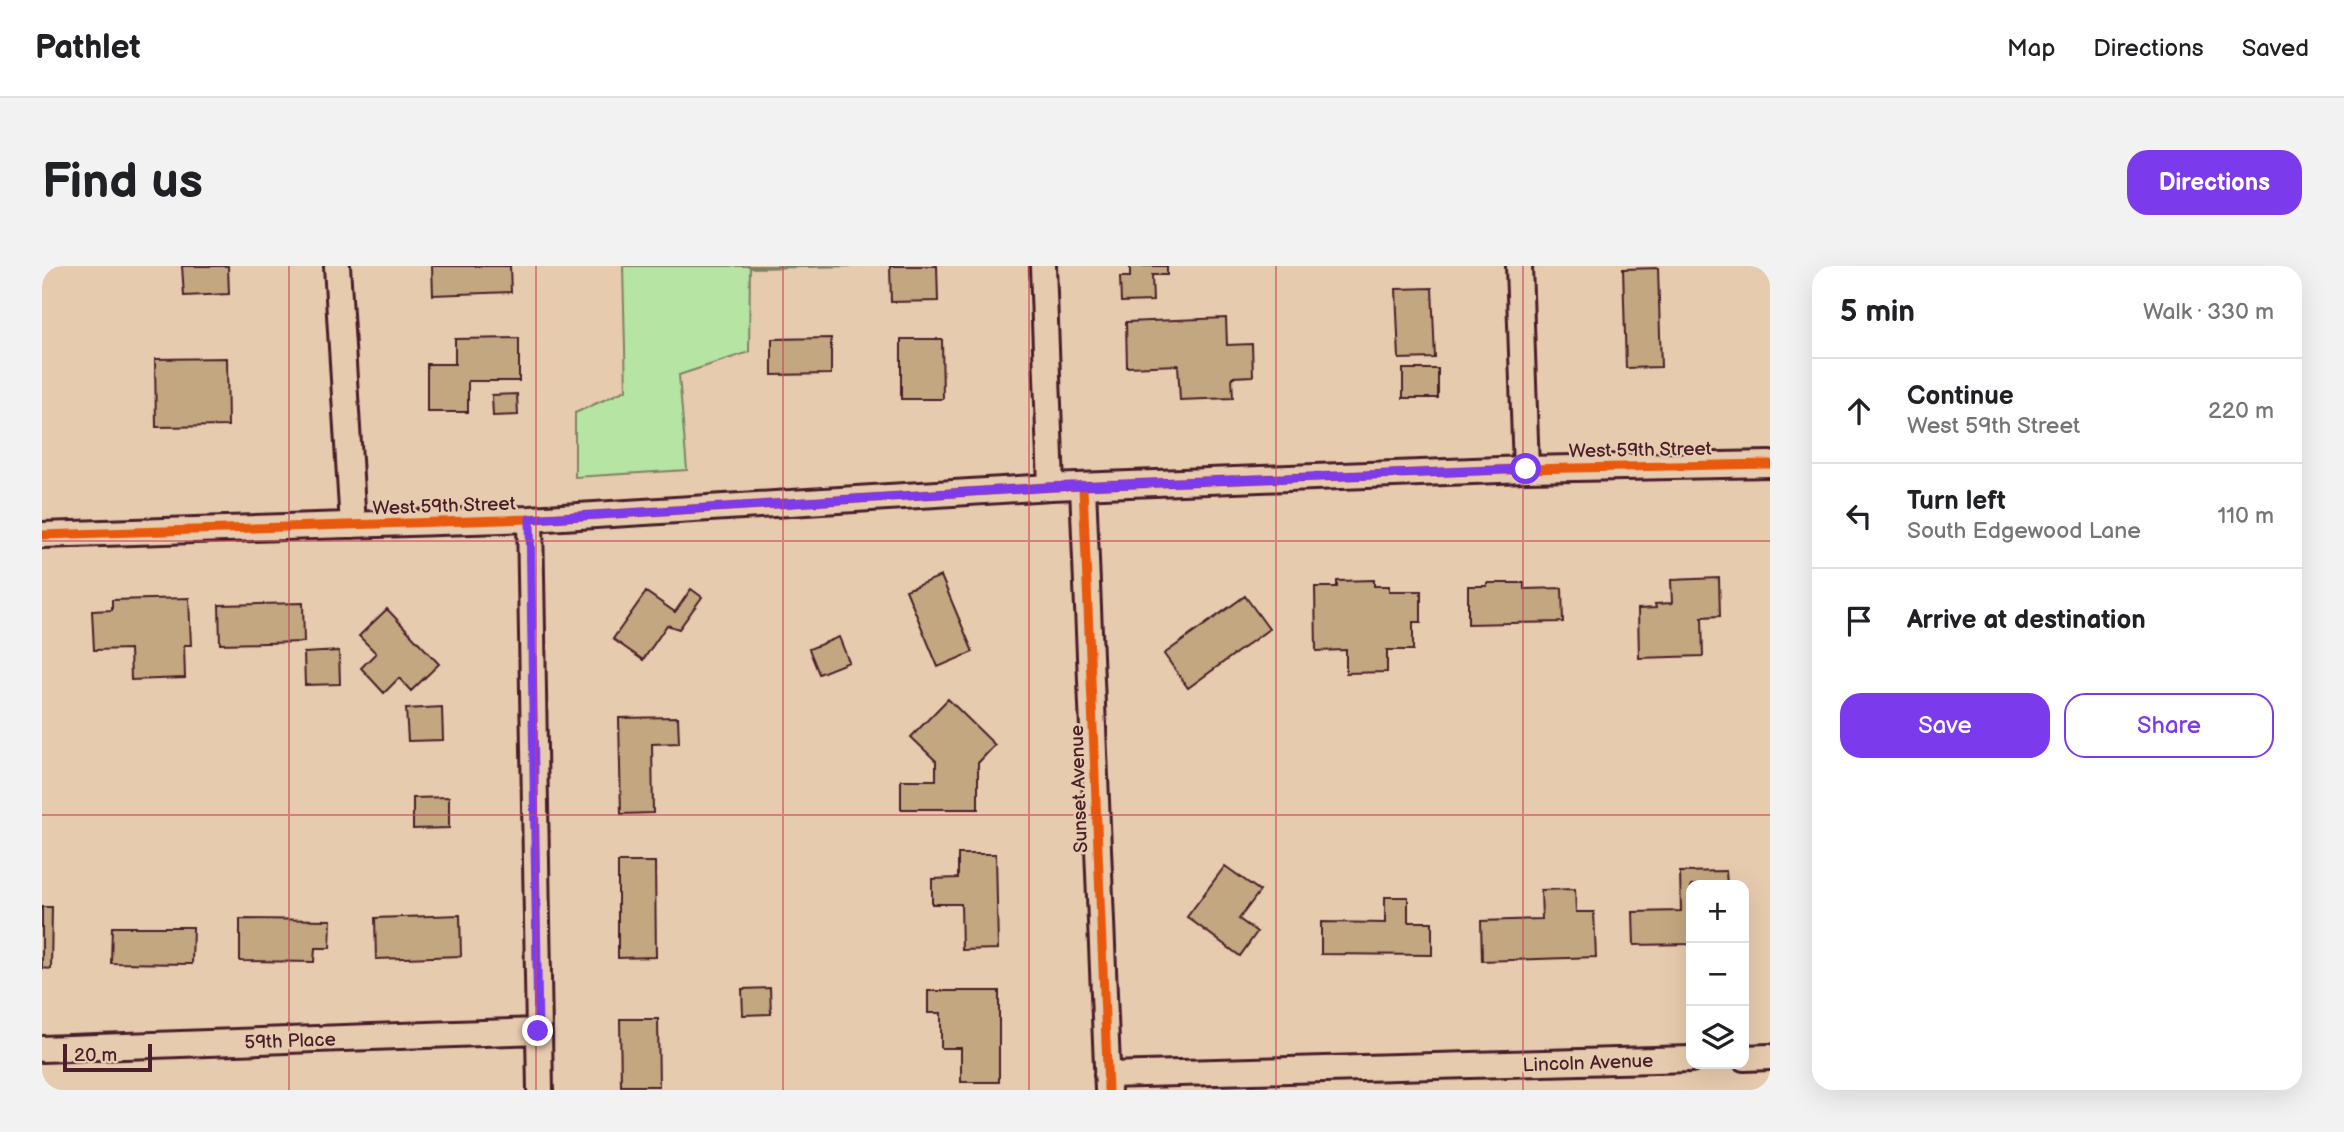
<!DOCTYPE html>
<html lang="en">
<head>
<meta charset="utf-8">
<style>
  :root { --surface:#fff; --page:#f2f2f2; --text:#202124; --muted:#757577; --line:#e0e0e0; --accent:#7c3aed }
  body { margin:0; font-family:"Balsamiq Sans",sans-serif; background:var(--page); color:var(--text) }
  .controls { position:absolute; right:21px; bottom:21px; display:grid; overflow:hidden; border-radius:14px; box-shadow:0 7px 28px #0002 }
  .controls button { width:63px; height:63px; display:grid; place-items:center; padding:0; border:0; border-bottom:2px solid var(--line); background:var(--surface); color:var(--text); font:35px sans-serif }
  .scale { position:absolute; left:21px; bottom:18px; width:89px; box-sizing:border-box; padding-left:7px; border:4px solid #4a1f2b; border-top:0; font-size:19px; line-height:24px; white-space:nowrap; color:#4a1f2b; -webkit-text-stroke:5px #e7cbae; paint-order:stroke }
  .stop { position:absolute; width:21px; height:21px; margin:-16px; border:5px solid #7c3aed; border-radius:50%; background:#fff }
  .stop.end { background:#7c3aed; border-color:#fff; box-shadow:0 2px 7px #0008 }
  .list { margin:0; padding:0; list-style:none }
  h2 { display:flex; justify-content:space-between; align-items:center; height:91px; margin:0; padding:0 28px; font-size:30px }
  h2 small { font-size:23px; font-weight:400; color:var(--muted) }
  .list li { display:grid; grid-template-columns:46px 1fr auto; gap:21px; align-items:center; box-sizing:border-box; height:105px; padding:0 28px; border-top:2px solid var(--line) }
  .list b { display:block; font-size:26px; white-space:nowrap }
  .list p { margin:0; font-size:23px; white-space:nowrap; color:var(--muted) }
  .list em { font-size:23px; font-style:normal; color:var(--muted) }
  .actions { display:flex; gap:14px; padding:21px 28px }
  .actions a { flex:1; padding:16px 0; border:2px solid var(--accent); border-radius:21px; text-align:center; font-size:24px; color:var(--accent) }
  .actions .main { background:var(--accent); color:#fff }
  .icon { flex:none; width:38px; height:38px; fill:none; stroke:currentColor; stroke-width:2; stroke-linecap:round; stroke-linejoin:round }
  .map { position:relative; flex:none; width:1728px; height:824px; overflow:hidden; border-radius:21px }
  header { display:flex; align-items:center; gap:42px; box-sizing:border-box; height:98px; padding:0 35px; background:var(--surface); border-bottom:2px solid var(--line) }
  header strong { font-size:33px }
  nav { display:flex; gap:38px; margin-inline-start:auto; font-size:24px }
  .intro { display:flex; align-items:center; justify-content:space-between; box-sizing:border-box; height:168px; padding:0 42px }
  h1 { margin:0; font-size:49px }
  .button { padding:18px 32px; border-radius:21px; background:var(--accent); color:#fff; font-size:24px; font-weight:700 }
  main { display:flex; gap:42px; padding:0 42px }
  aside { flex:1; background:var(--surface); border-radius:21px; box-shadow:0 7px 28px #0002 }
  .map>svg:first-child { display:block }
  .green { fill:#b6e4a2; stroke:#808266; stroke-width:2 }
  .building { fill:#c3a780; stroke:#4a1f2b; stroke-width:2 }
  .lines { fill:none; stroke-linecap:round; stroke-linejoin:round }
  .street-casing { stroke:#4a1f2b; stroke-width:30 }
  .street { stroke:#e7cbae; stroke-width:24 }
  .cycleway-casing { stroke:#e7cbae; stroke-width:13 }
  .cycleway { stroke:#e8590c; stroke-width:9 }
  .route { stroke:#7c3aed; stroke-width:9 }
  .grid { fill:none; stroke:#c44556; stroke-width:2; stroke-opacity:0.55 }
  .labels { text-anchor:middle; stroke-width:5; stroke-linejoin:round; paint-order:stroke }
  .street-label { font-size:19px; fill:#4a1f2b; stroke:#e7cbae }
</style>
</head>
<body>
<header>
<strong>Pathlet</strong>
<nav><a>Map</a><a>Directions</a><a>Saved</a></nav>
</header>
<div class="intro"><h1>Find us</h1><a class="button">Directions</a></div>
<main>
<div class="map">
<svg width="1728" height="824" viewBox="0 0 1728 824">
  <rect width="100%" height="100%" fill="#e7cbae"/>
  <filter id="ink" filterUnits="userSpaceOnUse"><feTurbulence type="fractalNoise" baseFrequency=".0143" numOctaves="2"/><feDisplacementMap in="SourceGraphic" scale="14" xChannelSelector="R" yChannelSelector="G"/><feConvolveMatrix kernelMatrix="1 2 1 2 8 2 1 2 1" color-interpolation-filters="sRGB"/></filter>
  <g filter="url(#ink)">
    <path class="green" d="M 581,0 L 817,0 L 708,2 L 707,86 L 637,109 L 645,204 L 533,211 L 533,147 L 584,124 Z"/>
    <path class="building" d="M 140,0 L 186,0 L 187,28 L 142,30 Z
      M 390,0 L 468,0 L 469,26 L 391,29 Z
      M 848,0 L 895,0 L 896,35 L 849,36 Z
      M 1088,0 L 1125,0 L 1125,9 L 1110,9 L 1111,35 L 1079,36 L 1078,11 L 1088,11 Z
      M 1616,2 L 1619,101 L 1584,102 L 1581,3 Z
      M 1390,22 L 1393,92 L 1357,93 L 1354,23 Z
      M 1184,52 L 1185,79 L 1210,78 L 1211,110 L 1190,111 L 1191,132 L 1138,134 L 1136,99 L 1085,101 L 1084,56 Z
      M 477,72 L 477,115 L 426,115 L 426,146 L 385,146 L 385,98 L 413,98 L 413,73 Z
      M 789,72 L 789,108 L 730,109 L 730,73 Z
      M 859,73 L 900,73 L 901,133 L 859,133 Z
      M 185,92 L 186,160 L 114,161 L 113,93 Z
      M 1361,103 L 1396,103 L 1396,132 L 1361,132 Z
      M 475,128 L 476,149 L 451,150 L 450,129 Z
      M 899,310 L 931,386 L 896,401 L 864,324 Z
      M 1677,312 L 1678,350 L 1660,351 L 1661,390 L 1597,392 L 1596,343 L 1614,342 L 1613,338 L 1630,337 L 1629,314 Z
      M 1332,314 L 1332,320 L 1347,320 L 1347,325 L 1379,325 L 1379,356 L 1371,356 L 1371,384 L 1345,384 L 1345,406 L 1304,407 L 1304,384 L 1274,385 L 1273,321 L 1295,321 L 1295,315 Z
      M 1445,317 L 1482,317 L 1482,323 L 1520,322 L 1521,356 L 1426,358 L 1426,320 L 1445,320 Z
      M 649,323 L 660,331 L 637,363 L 625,359 L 601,394 L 571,373 L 604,326 L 633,346 Z
      M 1203,330 L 1227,363 L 1146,422 L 1122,388 Z
      M 147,332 L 149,379 L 142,379 L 143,412 L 89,414 L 88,383 L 52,384 L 50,345 L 70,344 L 70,334 Z
      M 261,337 L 262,376 L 178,378 L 177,339 Z
      M 345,343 L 397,398 L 369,425 L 357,412 L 342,427 L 319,402 L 334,387 L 317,370 Z
      M 797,371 L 807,396 L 777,408 L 767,383 Z
      M 297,385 L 298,418 L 263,419 L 262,387 Z
      M 906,433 L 953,479 L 936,497 L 936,543 L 859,543 L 859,514 L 894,514 L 894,495 L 869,471 Z
      M 400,441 L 401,474 L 366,475 L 364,443 Z
      M 636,451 L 637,477 L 610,478 L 611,547 L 579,548 L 577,452 Z
      M 407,531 L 407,562 L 371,563 L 371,532 Z
      M 916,588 L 954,588 L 956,683 L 920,684 L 919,638 L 890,638 L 890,613 L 916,612 Z
      M 576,596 L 613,596 L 614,691 L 576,692 Z
      M 1183,600 L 1218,625 L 1197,653 L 1215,666 L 1198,690 L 1145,651 Z
      M 1684,605 L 1685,619 L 1649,619 L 1649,678 L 1592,679 L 1591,646 L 1639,645 L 1638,606 Z
      M 1533,623 L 1534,646 L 1552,646 L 1554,691 L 1440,695 L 1439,655 L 1500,653 L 1499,624 Z
      M 1343,631 L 1366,631 L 1366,656 L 1390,656 L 1390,689 L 1279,688 L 1279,656 L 1343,657 Z
      M 0,641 L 10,641 L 9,703 L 0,702 Z
      M 418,649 L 419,690 L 334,693 L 333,652 Z
      M 198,653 L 289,654 L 288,682 L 273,682 L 272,696 L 198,695 Z
      M 70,661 L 151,661 L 150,698 L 69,697 Z
      M 728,722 L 729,748 L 701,749 L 700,723 Z
      M 886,725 L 957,725 L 957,816 L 919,816 L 919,782 L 899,782 L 899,747 L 886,747 Z
      M 578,753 L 616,753 L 617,820 L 579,820 Z"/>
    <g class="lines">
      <defs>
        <path id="street" d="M 295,0 L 311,259
          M 1001,0 L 1009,221
          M 1477,0 L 1484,203
          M 1041,221 L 1066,824
          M 488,253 L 498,824
          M 0,269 L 488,253 L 1009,221 L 1484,203 L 1728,198
          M 0,783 L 496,765
          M 1702,792 L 1728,791
          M 1065,809 L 1649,793"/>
      </defs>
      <use href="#street" class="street-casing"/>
      <use href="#street" class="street"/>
      <defs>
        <path id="cycleway" d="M 1041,221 L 1066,824
          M 0,269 L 488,253 L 1009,221 L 1484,203 L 1728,198"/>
      </defs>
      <use href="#cycleway" class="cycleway-casing"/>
      <use href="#cycleway" class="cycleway"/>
    </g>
  </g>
  <g class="lines" filter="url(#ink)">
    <path class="route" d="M 496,765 L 488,253 L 1009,221 L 1484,203"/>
  </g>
  <path class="grid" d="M 247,0 L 247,824M 494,0 L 494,824M 741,0 L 741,824M 987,0 L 987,824M 1234,0 L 1234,824M 1481,0 L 1481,824M 0,275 L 1728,275M 0,549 L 1728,549"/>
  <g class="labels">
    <g class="street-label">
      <text transform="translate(1598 183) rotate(-1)" y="7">West 59th Street</text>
      <text transform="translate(402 239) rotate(-2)" y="7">West 59th Street</text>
      <text transform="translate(1036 523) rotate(-92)" y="7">Sunset Avenue</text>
      <text transform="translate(248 774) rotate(-2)" y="7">59th Place</text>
      <text transform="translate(1546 796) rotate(-2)" y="7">Lincoln Avenue</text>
    </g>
  </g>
</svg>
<div class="controls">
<button>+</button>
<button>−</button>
<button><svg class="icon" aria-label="layers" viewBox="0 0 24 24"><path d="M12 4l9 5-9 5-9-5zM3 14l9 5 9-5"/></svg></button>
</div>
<div class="scale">20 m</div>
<div class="stop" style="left:1484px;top:203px"></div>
<div class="stop end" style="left:496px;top:765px"></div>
</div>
<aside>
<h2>5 min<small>Walk · 330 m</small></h2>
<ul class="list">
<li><svg class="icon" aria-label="ahead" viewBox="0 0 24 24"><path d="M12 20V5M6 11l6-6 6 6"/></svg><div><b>Continue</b><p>West 59th Street</p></div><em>220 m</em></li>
<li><svg class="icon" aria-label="left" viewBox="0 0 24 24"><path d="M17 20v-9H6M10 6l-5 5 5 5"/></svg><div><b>Turn left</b><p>South Edgewood Lane</p></div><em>110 m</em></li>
<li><svg class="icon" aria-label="arrive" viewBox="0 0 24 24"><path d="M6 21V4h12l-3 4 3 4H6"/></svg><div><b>Arrive at destination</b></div></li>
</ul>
<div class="actions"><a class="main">Save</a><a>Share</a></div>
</aside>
</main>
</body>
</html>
